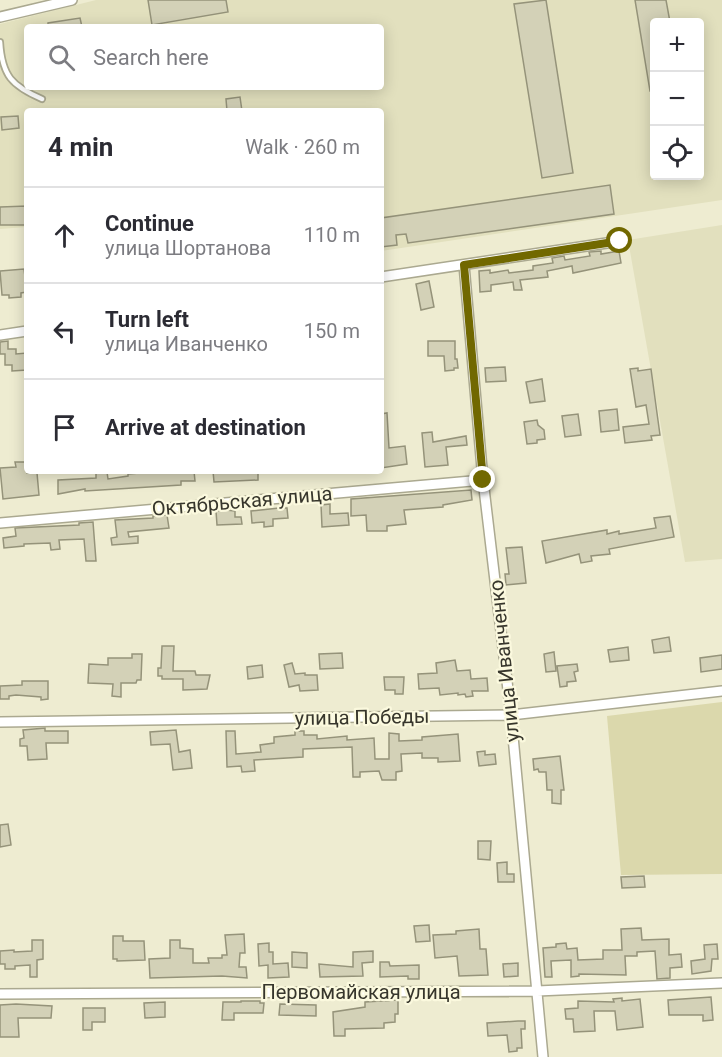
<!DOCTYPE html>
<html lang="en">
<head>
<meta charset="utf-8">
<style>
  :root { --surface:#fff; --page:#f7f7f7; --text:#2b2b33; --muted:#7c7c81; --line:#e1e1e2 }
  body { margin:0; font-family:Roboto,sans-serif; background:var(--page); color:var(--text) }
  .controls { position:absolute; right:18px; top:18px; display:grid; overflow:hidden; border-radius:6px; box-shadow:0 3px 15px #0003 }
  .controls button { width:54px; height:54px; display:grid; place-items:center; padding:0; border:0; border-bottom:2px solid var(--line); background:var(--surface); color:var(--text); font:30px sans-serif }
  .stop { position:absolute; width:18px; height:18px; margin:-14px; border:4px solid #716800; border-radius:50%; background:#fff }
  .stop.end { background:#716800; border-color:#fff; box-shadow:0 2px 6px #0008 }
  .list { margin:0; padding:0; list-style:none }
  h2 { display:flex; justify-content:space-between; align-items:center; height:78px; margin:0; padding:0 24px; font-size:26px }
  h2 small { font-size:20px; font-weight:400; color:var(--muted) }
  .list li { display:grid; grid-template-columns:39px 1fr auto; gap:18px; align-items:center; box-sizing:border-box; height:96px; padding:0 24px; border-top:2px solid var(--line) }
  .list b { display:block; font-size:22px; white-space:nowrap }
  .list p { margin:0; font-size:20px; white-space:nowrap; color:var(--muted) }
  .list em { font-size:20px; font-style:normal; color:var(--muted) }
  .icon { flex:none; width:33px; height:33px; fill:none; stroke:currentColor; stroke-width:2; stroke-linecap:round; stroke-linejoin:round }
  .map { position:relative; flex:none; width:722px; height:1057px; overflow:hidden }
  .search { position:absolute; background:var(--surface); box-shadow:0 3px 15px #0003; left:24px; top:24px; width:360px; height:66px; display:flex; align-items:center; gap:15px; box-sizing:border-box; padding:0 21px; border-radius:6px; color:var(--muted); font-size:22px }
  .panel { position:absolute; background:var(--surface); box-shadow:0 3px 15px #0003; left:24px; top:108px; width:360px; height:366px; border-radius:6px }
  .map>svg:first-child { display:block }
  .built { fill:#e2e0be; fill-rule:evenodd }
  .green { fill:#dbd8ac }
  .building { fill:#d3d1b7; stroke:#95937a; stroke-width:1.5 }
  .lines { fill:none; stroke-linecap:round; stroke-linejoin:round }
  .service-casing { stroke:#aba990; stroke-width:8 }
  .minor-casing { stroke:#aba990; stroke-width:12 }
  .service { stroke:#fff; stroke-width:4.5 }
  .minor { stroke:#fff; stroke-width:9 }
  .route { stroke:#716800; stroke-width:8 }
  .labels { text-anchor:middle; stroke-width:4.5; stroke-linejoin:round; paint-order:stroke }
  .street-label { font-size:20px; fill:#37362c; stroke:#fbf9de }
</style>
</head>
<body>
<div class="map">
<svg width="722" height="1057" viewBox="0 0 722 1057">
  <rect width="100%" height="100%" fill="#eeecd1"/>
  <path class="built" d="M 96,0 L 722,0 L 722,200 L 381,251 L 381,111 L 27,111 L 27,230 L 26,227 L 0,229 L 0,24 ZM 654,22 L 700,22 L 700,176 L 654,176 ZM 27,27 L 381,27 L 381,87 L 27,87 Z
    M 722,225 L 722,559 L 685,562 L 628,240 Z"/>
  <path class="green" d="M 722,702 L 722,874 L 621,875 L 607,716 Z"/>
  <path class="building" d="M 148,0 L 226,0 L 228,12 L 152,25 Z
    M 546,0 L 573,173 L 542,178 L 514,4 Z
    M 635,0 L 666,0 L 670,22 L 654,22 L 654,91 L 650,91 Z
    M 80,18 L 82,27 L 48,27 L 48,23 Z
    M 240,97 L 242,111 L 227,111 L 226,99 Z
    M 18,116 L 19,128 L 2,130 L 1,117 Z
    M 610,185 L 614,214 L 408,243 L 406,234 L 396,235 L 397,245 L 381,247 L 381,218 Z
    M 27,206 L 27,225 L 0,225 L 0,207 Z
    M 601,251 L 601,254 L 619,251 L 621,263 L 573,273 L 572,266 L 547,271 L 548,277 L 520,280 L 522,290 L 514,290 L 513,282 L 491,285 L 491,291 L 480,292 L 479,271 L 490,270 L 490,273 L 508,270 L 509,273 L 533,270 L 533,266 L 553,263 L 552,258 L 564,256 L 565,260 L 590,256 L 589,252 Z
    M 24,269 L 27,292 L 21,293 L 21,297 L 9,298 L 9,295 L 2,295 L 0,271 Z
    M 429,281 L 434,307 L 421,310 L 416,284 Z
    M 8,341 L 8,349 L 16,349 L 16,354 L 27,353 L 27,370 L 12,371 L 12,365 L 5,365 L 5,354 L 0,354 L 0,342 Z
    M 428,341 L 455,341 L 455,359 L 457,359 L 458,368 L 454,368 L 454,370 L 445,371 L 444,356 L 428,356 Z
    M 505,367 L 506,381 L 486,382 L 485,368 Z
    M 638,368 L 638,371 L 651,369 L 660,435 L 651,436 L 652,440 L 625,443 L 623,427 L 649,424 L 646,405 L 636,407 L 630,369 Z
    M 542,379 L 545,401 L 530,403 L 526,382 Z
    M 617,409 L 619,430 L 601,432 L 599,411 Z
    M 387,413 L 389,448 L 405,446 L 407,464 L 381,468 L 381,414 Z
    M 578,414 L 581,435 L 565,437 L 562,416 Z
    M 537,420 L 538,425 L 544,430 L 545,439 L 537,440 L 537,443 L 527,444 L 524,422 Z
    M 432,432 L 433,442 L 466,436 L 467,445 L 446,447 L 448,465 L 425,467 L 422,433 Z
    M 15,462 L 26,462 L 27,473 L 37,473 L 39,495 L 3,499 L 0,468 L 16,467 Z
    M 163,471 L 194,471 L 195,481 L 181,481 L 181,485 L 85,491 L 85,489 L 58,494 L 58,480 L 96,478 L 96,473 L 107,472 L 108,479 L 128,476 L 128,474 Z
    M 213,471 L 258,471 L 258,480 L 214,482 Z
    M 471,490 L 472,500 L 443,505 L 443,507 L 404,510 L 406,524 L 387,526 L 387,531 L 367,531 L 366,515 L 351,516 L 351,499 Z
    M 330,504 L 330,514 L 348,513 L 349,525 L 322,527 L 321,505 Z
    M 279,508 L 287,508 L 288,518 L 273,519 L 273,526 L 264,527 L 264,522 L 252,523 L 251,511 Z
    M 226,510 L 235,511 L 235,517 L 241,517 L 242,524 L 217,525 L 216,511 Z
    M 167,515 L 169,528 L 128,532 L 129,537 L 138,536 L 138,543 L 112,545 L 111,538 L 117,537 L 115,520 L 153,518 L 153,516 Z
    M 670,516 L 674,537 L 609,549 L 610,554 L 591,556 L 592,561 L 581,563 L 579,554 L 546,563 L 542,541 L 607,530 L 607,534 L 619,531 L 619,534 L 656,528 L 654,518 Z
    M 93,522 L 96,561 L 86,561 L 84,539 L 59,540 L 60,549 L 51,550 L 50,543 L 24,544 L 24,546 L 4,548 L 3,538 L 16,536 L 15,528 L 79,525 L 79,523 Z
    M 522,547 L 526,583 L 506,585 L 505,574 L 509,574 L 506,548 Z
    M 669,637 L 671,651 L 654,653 L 652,640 Z
    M 162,646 L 174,646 L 173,671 L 195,671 L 196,675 L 210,675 L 207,689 L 183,690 L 183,679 L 162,679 L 162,676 L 158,676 L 158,668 L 161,668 Z
    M 628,647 L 629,660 L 610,662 L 608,650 Z
    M 554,652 L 556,671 L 546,672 L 544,654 Z
    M 342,653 L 343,668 L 320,669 L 319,654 Z
    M 132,654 L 142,654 L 141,680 L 137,680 L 136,683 L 121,683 L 121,697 L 112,696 L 113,684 L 88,683 L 89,664 L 108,665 L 108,658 L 132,658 Z
    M 722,655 L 722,669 L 701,672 L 700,658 Z
    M 455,660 L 457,671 L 470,670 L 471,679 L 487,678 L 488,691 L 472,691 L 473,696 L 466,697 L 465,694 L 458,695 L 458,693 L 440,695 L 439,688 L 419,689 L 418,674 L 437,673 L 436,663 Z
    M 292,663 L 295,674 L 305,673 L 305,675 L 317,675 L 318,690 L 300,691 L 299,685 L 289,687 L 284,665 Z
    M 577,664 L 578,671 L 574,672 L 576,681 L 567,682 L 567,686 L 560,687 L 557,666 Z
    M 262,665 L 263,677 L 248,679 L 247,667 Z
    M 384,677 L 404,677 L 403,694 L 395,694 L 395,690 L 385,690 Z
    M 22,681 L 48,681 L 48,699 L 41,700 L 41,697 L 16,695 L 9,696 L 9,699 L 0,699 L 0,686 L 22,685 Z
    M 45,728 L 45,731 L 68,731 L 68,743 L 46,743 L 47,759 L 28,760 L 27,746 L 20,746 L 20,739 L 24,738 L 23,730 Z
    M 176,730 L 179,752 L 190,750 L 192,768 L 173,770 L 170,744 L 151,745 L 150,732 Z
    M 226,731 L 235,731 L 236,754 L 261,752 L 260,745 L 274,743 L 274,737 L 295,735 L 295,731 L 304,731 L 304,735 L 317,735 L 317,739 L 347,736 L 347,740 L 374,738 L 375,759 L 389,759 L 389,733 L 399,734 L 399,741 L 422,740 L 422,737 L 458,734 L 460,761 L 438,762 L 438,758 L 422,758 L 422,753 L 401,754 L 402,771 L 396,772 L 396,780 L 382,780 L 379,771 L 360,772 L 360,777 L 353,777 L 352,747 L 303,749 L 303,757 L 254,760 L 255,771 L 242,772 L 241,766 L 227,767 Z
    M 485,751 L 485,755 L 495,754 L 496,764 L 479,766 L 477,752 Z
    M 560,756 L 564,790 L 561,790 L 561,804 L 552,803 L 552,790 L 547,790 L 546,772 L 539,772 L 538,769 L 534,770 L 533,759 Z
    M 8,824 L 11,845 L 0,847 L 0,825 Z
    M 478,841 L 491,841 L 490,860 L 478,859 Z
    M 507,862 L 507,874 L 514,874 L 514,882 L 498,882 L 497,863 Z
    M 644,876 L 645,887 L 622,888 L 621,877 Z
    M 429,925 L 430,941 L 416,942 L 414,926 Z
    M 641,928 L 642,940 L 669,939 L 669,955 L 681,954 L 682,967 L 670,968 L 670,978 L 657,979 L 655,951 L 637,952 L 637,956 L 625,956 L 626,975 L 579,974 L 579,976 L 571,977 L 571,960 L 551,961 L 552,977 L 545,977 L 543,948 L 556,947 L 556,944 L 566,943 L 567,949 L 577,948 L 578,960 L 603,959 L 603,950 L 622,950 L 621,929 Z
    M 479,929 L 480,949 L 486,949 L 488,975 L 459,976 L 457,956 L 435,958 L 433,935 L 456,934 L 456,931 Z
    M 244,934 L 245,953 L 240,953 L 239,967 L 246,967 L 247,978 L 222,976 L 150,978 L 149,959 L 170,958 L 170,940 L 180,940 L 180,948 L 193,949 L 193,963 L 209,963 L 208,958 L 222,958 L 222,955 L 227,955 L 225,935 Z
    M 113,936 L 123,936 L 123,941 L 144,941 L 145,960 L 117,961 L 117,959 L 113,959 Z
    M 32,940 L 43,940 L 43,959 L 37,960 L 37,977 L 30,977 L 30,965 L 15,966 L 15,969 L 5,969 L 5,964 L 0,964 L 0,951 L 14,950 L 14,952 L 32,951 Z
    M 269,943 L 269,952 L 273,952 L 273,964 L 288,963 L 289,977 L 268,978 L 268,965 L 259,966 L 258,944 Z
    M 717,944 L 718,959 L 712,959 L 711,971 L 692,974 L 691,961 L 705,959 L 704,945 Z
    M 373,951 L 373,962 L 362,963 L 363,976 L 320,977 L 319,964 L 353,967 L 353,952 Z
    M 292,952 L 307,953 L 307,968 L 292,967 Z
    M 380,962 L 389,962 L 390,966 L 419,965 L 419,979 L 408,979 L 408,976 L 380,977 Z
    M 518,963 L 518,976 L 504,977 L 503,964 Z
    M 711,997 L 713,1020 L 703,1021 L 703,1015 L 669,1015 L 668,1000 Z
    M 622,998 L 622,1001 L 640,999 L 643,1027 L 617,1030 L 615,1011 L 594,1011 L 595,1031 L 574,1032 L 573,1019 L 566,1019 L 565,1009 L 578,1008 L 578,1001 L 614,1002 L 613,999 Z
    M 398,1000 L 398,1014 L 395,1014 L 395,1022 L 384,1023 L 384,1028 L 345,1029 L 345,1036 L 334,1036 L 333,1012 L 365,1007 L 365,1002 Z
    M 241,1001 L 260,1001 L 260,1003 L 264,1003 L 263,1013 L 234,1013 L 234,1020 L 222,1020 L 223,1002 L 241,1002 Z
    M 165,1002 L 165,1017 L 145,1018 L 144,1003 Z
    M 16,1004 L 52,1006 L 51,1018 L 18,1018 L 19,1037 L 0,1037 L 0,1005 Z
    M 280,1004 L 316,1005 L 316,1016 L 279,1015 Z
    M 83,1008 L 105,1008 L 105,1022 L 92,1022 L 92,1030 L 83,1030 Z
    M 518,1021 L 525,1021 L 525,1029 L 521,1029 L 522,1048 L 517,1048 L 517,1051 L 509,1052 L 507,1035 L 488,1036 L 487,1023 Z"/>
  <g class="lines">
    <defs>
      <path id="service" d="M 0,42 C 2,76 12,86 42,99"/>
      <path id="minor" d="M 0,17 L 72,0
        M 464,265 L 483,480 L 511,715 L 543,1057
        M 381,277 L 620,241
        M 0,335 L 27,331
        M 0,523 L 483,480
        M 0,722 L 511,715 L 722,691
        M 0,994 L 537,991 L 722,983"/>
    </defs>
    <use href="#service" class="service-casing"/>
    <use href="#minor" class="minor-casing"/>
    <use href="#service" class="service"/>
    <use href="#minor" class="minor"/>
  </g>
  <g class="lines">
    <path class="route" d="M 483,480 L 464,265 L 620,241"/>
  </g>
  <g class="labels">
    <g class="street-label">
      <text transform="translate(242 501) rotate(-5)" y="7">Октябрьская улица</text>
      <text transform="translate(504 661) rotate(-96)" y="7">улица Иванченко</text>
      <text transform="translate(362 717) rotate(-1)" y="7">улица Победы</text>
      <text x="361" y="999">Первомайская улица</text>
    </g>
  </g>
</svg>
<div class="controls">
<button>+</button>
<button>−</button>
<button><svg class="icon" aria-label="locate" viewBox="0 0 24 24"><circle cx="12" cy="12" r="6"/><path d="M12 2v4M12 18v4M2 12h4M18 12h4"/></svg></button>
</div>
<div class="stop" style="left:620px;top:241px"></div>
<div class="stop end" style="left:483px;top:480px"></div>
<div class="search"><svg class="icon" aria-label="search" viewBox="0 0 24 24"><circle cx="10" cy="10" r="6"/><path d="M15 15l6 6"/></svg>Search here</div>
<section class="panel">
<h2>4 min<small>Walk · 260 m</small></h2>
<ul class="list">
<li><svg class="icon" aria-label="ahead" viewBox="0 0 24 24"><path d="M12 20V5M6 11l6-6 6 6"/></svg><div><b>Continue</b><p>улица Шортанова</p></div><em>110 m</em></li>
<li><svg class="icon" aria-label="left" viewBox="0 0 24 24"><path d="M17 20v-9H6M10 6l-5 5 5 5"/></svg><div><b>Turn left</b><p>улица Иванченко</p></div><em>150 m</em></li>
<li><svg class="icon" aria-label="arrive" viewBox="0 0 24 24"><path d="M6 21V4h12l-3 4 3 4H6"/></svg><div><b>Arrive at destination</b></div></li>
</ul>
</section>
</div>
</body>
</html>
